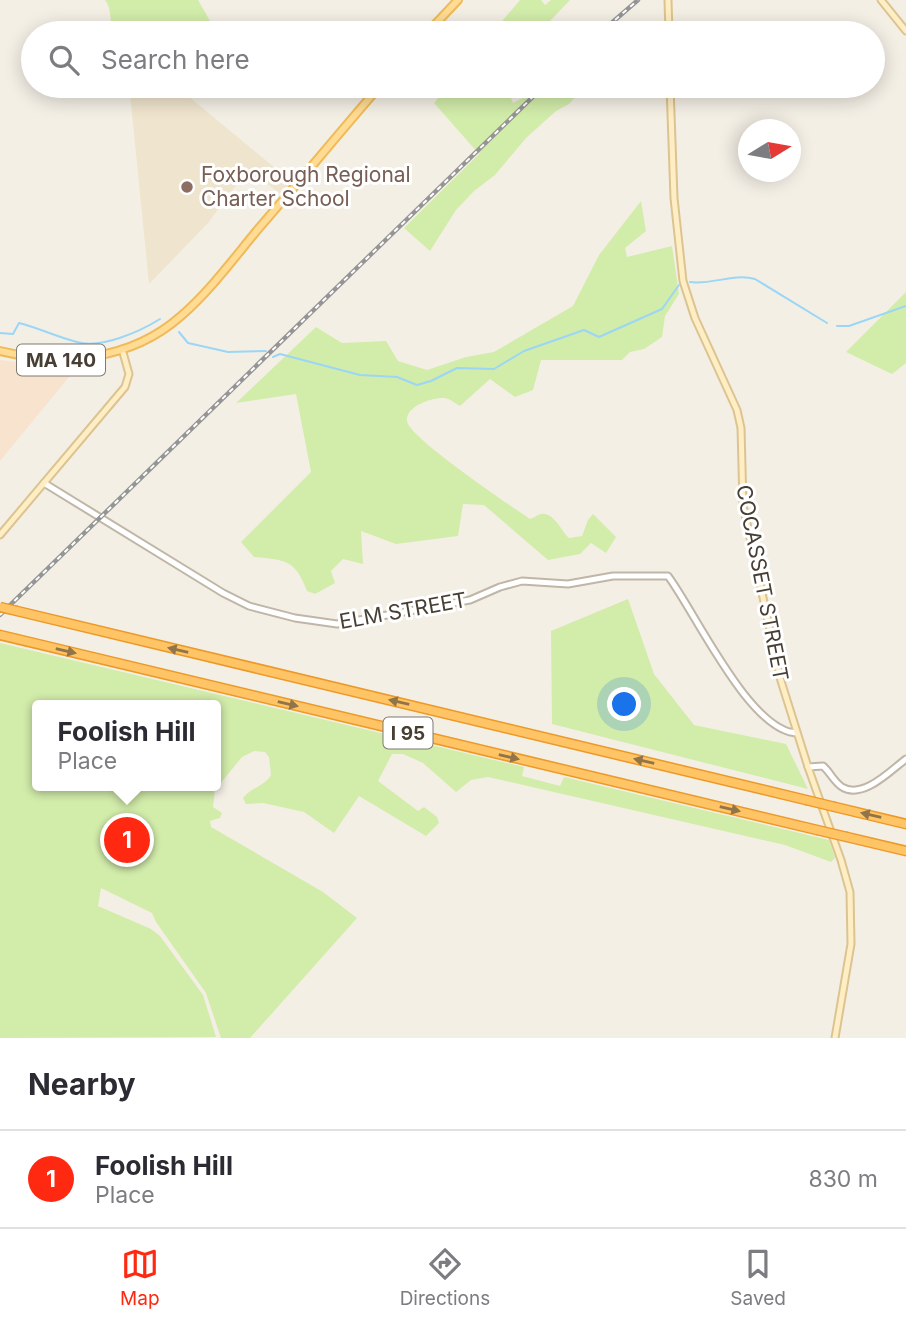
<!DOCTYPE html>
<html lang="en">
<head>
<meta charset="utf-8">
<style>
  :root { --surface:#fff; --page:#f7f7f7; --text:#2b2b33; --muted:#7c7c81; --line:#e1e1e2; --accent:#ff2811 }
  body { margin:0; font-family:Inter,sans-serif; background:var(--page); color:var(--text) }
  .compass { position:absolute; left:738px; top:119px; width:63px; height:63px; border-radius:50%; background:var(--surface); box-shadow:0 4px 18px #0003; rotate:79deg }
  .you { position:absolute; left:625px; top:705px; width:24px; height:24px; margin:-18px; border:5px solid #fff; border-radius:50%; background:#1a73e8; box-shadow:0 0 0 10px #1a73e833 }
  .badge { display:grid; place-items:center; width:46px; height:46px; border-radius:50%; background:var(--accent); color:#fff; font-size:23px; font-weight:700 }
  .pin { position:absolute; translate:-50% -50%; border:4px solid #fff; box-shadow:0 2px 7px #0006 }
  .popup { position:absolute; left:32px; top:700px; width:189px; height:91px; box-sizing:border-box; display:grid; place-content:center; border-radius:7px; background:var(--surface); filter:drop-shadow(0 2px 5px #0005); font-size:23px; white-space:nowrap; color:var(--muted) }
  .popup b { font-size:26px; color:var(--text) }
  .popup::after { content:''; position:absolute; left:50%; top:100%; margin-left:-14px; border:14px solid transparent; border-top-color:var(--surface) }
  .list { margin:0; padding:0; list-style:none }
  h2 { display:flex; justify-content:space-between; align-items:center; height:91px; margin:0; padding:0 28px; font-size:30px }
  h2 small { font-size:23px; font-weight:400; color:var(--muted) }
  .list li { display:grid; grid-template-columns:46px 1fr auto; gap:21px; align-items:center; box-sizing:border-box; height:98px; padding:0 28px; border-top:2px solid var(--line) }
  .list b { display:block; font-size:26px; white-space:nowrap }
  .list p { margin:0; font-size:23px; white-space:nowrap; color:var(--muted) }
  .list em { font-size:23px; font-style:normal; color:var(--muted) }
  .icon { flex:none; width:38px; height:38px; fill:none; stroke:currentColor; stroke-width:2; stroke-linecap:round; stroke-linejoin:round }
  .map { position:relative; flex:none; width:906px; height:1038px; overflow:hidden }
  .search { position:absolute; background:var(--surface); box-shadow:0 4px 18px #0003; left:21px; right:21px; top:21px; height:77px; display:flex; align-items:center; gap:18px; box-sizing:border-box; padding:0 24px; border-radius:38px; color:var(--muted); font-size:26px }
  .sheet { height:189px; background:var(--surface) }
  nav { display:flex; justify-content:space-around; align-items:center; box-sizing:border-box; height:98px; border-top:2px solid var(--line); background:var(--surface); font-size:19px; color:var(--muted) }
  nav a { display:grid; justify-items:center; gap:4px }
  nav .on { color:var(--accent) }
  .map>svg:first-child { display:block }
  .commercial { fill:#f8e4ce }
  .education { fill:#efe4cd }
  .green { fill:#d2ecaa; fill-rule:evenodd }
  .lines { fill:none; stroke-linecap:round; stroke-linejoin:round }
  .stream { stroke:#9bd6f7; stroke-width:2 }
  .tertiary-casing { stroke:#c0b6a7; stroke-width:9 }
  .secondary-casing { stroke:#dcc492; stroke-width:9 }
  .primary-casing { stroke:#efba58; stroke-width:10 }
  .motorway-casing { stroke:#ec9927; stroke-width:11 }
  .tertiary { stroke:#fff; stroke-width:5 }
  .secondary { stroke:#ffeec4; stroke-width:5 }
  .primary { stroke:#ffdb93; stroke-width:6 }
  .motorway { stroke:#ffc465; stroke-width:8 }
  .rail-casing { stroke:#959595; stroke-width:4.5 }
  .rail { stroke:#fff; stroke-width:2; stroke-dasharray:5; stroke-linecap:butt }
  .motorway-bridge-casing { stroke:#ec9927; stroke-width:11; stroke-linecap:butt }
  .motorway-bridge { stroke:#ffc465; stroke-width:8 }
  .oneway { fill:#917448 }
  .education-dot { fill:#8d6e63; stroke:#fff; stroke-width:2.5 }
  .labels { text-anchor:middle; stroke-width:6; stroke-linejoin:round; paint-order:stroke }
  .shield { fill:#fff; stroke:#7e7971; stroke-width:2 }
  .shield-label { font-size:19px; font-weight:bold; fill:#473f34 }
  .education-label { font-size:21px; fill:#785e54; stroke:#fff; text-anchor:start }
  .street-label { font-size:21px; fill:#473f34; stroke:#fff }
</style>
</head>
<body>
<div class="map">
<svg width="906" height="1038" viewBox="0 0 906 1038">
  <rect width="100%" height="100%" fill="#f4efe5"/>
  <path class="commercial" d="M 0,360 L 47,366 L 78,366 L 0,461 Z"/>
  <path class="education" d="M 127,86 L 176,86 L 292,182 L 282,195 L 258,177 L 240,180 L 208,223 L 149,284 L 130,93 Z"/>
  <path class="green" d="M 105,0 L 198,0 L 217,33 L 116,33 C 107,23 114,12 105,0 Z
    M 520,0 L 541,0 L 545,5 L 551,0 L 570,0 L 549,22 L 544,33 L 492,33 Z
    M 448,86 L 517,86 L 510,95 L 513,103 L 546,86 L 575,86 L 576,96 L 569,104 L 556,111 L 526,138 L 495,175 L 474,191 L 456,210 L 430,251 L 404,228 L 479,154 L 434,103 Z
    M 641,201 L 646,231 L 625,248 L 627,257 L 672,246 L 679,294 L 665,316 L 662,337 L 644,349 L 630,352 L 622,360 L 541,360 L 533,390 L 515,397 L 490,379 L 460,406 C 455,403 450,399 445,398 C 433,397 405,406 407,421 C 408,437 511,506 530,519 C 534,518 537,515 541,514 C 554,512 561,531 569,538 L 582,536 L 588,520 L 593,514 L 616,537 L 606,553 L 591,543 L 580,554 L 548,560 L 484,505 L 463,504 L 458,536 L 396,544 L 361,531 L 363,564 L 343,559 L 331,571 L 335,583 L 315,594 L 307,591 C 295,559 285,560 254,557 L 241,542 L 311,472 L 296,394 L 236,403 L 316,327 L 342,343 L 386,341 L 398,361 L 427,370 L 466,357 L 494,352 L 573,306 L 599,255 Z
    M 906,292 L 906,363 L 892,374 L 846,352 Z
    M 628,599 L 654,674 L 694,725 L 786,744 L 808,789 L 552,724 L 551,631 Z
    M 0,643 L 524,767 L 522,776 L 560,786 L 564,777 L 829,840 L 835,858 L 831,862 L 785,845 L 488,777 L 471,780 L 456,792 L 423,763 L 403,754 L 392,754 L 378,781 L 418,811 L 424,807 L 437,817 L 439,823 L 426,836 L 359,796 L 334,833 L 304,812 L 263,803 L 246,804 L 243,798 C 251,787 264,787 271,775 L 269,757 L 265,752 L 254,751 L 242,757 L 215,790 L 213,807 L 222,813 L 220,818 L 210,821 L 211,827 L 323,892 L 357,918 L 250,1038 L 221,1038 L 206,993 L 156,922 L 152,913 L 101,888 L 98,906 L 151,929 L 160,936 L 203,995 L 216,1037 L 0,1038 ZM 38,705 L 216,705 L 216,786 L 38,786 Z"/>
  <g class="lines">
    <path class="stream" d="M 690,282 C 712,285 734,273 755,279 L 827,323
      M 837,326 L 849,326 L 906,306
      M 179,332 L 188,343 L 228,352 L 266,351
      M 0,333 L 13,334 L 19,323 C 39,328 57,337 77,342 C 101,349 139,332 160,319
      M 273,357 L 280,354 L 360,375 L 397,377 L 417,385 L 431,381 L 457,368 L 494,369 L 524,351 L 584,330 L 599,337 L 662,309 L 679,285"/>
    <defs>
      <path id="tertiary" d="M 44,483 L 223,593 L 249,606 L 295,618 L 337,624 L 470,600 L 500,587 L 522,581 L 568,584 L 613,576 L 668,576 C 695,612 750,732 797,733
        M 808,767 L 823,766 C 830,772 834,782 842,787 C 863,800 891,770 906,759"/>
      <path id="secondary" d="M 668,0 L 669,33
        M 881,0 L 906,31
        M 670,86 L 674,198 L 683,281 L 695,318 L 737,410 L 741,428 L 743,505 L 781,681 L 808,767 L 841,860 L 850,892 L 851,944 L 835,1038
        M 0,535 L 125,387 L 129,374 L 122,349"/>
      <path id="primary" d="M 427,33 L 458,0
        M 0,351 C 63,366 130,361 181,316 C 210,291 234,258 259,228 C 300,181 339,133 380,86"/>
      <path id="motorway" d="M 17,611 L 806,800
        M 0,635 L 817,830
        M 835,807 L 906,824
        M 847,837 L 906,851"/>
    </defs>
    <use href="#tertiary" class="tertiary-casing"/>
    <use href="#secondary" class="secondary-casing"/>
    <use href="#primary" class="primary-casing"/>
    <use href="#motorway" class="motorway-casing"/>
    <use href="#tertiary" class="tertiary"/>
    <use href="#secondary" class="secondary"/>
    <use href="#primary" class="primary"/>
    <use href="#motorway" class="motorway"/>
    <defs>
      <path id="rail" d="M 600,33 L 638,0
        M 0,615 L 544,86"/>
    </defs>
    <use href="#rail" class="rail-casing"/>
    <use href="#rail" class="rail"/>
    <defs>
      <path id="motorway-bridge" d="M 0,607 L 17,611
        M 806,800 L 835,807
        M 817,830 L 847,837"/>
    </defs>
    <use href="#motorway-bridge" class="motorway-bridge-casing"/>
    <use href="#motorway-bridge" class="motorway-bridge"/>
  </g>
  <defs><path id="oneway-solid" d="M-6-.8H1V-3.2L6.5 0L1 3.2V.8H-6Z" transform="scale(1.75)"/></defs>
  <g class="oneway">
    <use href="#oneway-solid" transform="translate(178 650) rotate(-167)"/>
    <use href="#oneway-solid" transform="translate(66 651) rotate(13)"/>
    <use href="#oneway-solid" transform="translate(399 702) rotate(-167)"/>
    <use href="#oneway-solid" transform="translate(288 704) rotate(13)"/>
    <use href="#oneway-solid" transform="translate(509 757) rotate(13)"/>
    <use href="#oneway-solid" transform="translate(644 761) rotate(-167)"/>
    <use href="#oneway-solid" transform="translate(730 809) rotate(13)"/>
    <use href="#oneway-solid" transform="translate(871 815) rotate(-167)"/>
  </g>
  <circle class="education-dot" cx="187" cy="187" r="7"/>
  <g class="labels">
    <g class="shield">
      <rect x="17" y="344.5" width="88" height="31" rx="5"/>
      <rect x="383.5" y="717.5" width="49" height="31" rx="5"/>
    </g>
    <g class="shield-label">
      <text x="61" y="367">MA 140</text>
      <text x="408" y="740">I 95</text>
    </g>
    <g class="education-label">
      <text x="201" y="182">Foxborough Regional<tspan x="201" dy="24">Charter School</tspan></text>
    </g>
    <g class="street-label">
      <text transform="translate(762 583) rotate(79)" y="7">COCASSET STREET</text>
      <text transform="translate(403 611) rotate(-10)" y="7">ELM STREET</text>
    </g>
  </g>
</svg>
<svg class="compass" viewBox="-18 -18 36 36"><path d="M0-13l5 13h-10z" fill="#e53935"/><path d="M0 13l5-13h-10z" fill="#7c7c81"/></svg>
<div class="you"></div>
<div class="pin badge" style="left:127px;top:840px">1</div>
<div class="popup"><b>Foolish Hill</b>Place</div>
<div class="search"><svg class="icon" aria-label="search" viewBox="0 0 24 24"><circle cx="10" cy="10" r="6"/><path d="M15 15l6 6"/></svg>Search here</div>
</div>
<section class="sheet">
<h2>Nearby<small></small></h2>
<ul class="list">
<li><span class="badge">1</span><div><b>Foolish Hill</b><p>Place</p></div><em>830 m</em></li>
</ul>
</section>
<nav>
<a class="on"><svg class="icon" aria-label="map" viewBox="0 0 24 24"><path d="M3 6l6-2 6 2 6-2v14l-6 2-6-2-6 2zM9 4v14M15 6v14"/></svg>Map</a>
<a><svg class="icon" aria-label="directions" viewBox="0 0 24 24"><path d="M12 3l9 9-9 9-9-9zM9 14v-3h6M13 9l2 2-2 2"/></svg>Directions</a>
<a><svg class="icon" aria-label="saved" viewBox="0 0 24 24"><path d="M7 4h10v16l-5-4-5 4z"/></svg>Saved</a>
</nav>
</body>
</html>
